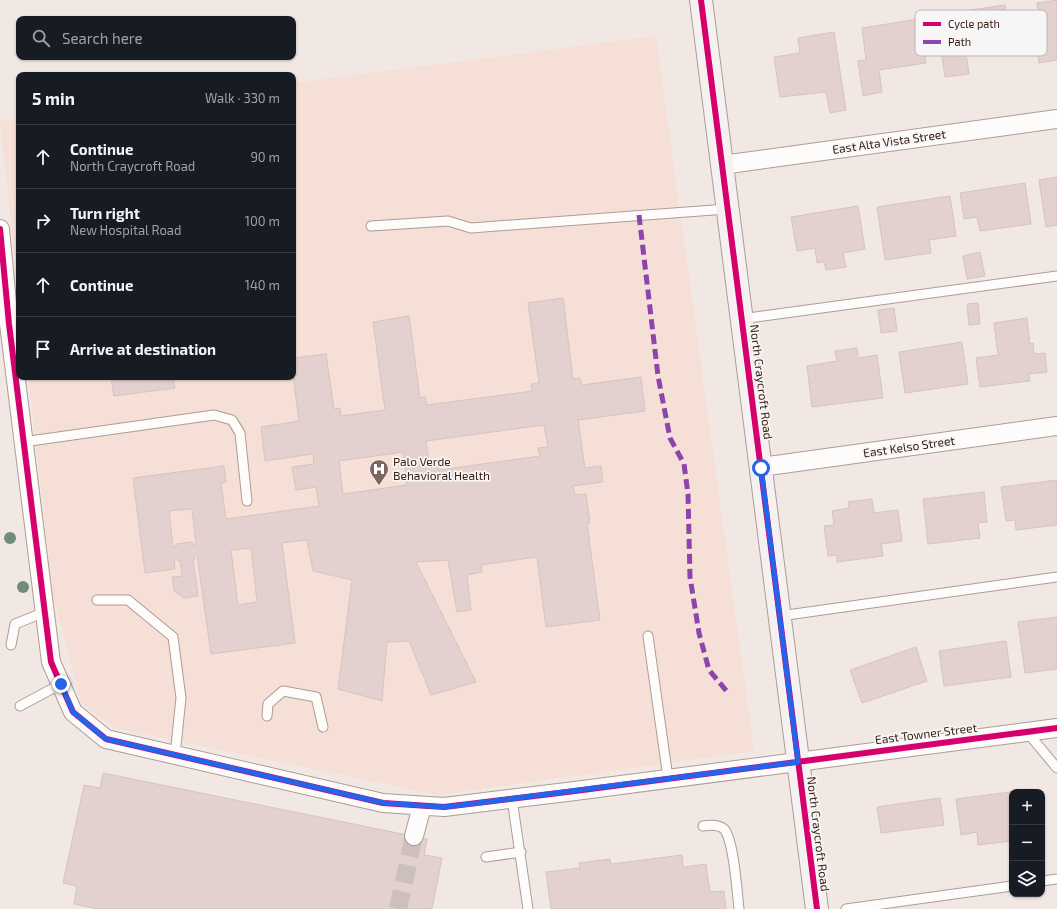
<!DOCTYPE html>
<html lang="en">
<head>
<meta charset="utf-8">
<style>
  :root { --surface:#171b24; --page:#20242c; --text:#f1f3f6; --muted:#9ea1a6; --line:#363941 }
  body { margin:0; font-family:"Exo 2",sans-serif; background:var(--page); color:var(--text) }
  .controls { position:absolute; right:12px; bottom:12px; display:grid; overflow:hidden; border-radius:8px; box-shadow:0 1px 3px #0004 }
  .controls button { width:36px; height:36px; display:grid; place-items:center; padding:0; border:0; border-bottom:1px solid var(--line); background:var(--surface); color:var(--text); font:20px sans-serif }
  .stop { position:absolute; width:12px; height:12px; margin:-9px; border:3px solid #2563eb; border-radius:50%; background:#fff }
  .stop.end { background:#2563eb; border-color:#fff; box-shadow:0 1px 4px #0008 }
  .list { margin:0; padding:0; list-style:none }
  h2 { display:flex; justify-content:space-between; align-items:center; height:52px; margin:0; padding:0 16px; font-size:17px }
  h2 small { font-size:13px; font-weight:400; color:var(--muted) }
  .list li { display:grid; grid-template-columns:26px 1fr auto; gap:12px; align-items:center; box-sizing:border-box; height:64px; padding:0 16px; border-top:1px solid var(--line) }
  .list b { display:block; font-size:15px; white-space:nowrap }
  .list p { margin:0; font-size:13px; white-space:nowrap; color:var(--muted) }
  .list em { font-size:13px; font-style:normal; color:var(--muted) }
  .icon { flex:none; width:22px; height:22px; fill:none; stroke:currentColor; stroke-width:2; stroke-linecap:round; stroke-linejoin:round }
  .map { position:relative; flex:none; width:1057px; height:909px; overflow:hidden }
  .search { position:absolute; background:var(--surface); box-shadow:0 1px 3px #0004; left:16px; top:16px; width:280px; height:44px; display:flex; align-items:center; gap:10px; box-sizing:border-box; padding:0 14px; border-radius:8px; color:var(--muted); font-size:15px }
  .panel { position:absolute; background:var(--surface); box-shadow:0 1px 3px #0004; left:16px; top:72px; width:280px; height:308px; border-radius:8px }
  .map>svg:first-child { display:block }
  .built { fill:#f6dfd6 }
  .building { fill:#e2d1ce; stroke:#d7c3c1; fill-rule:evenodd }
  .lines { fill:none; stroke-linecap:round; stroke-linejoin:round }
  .street-tunnel { stroke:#cdc0bb; stroke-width:18; stroke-dasharray:18 9; stroke-linecap:butt }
  .lane-casing { stroke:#ad9c96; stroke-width:11 }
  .street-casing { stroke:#ad9c96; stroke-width:20 }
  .secondary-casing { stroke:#ad9c96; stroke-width:24 }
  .lane { stroke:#fdfcfb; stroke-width:9 }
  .street { stroke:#fdfcfb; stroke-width:18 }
  .secondary { stroke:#f5f1f0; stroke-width:22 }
  .quiet { stroke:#8e44ad; stroke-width:5; stroke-dasharray:10 5; stroke-linecap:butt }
  .cycleway-casing { stroke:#f6f6f6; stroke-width:8 }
  .cycleway { stroke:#d6006c; stroke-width:6 }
  .tree { fill:#718c7d }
  .route { stroke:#2563eb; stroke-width:5 }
  .labels { text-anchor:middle; stroke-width:3.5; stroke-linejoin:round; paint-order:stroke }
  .street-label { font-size:12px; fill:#3d2015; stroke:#f6f6f6 }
  .poi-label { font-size:12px; fill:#3d2015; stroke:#f6f6f6; text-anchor:start }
  .key { fill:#f6f6f6; stroke:#beb6b2; stroke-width:1 }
  .key-label { font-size:11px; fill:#3d2015 }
</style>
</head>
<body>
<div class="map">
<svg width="1057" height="909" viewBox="0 0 1057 909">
  <rect width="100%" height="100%" fill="#f1e8e4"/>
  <path class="built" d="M 656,36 L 754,751 L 438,795 L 115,728 L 82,704 L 53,595 L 28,377 L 293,377 L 293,83 Z
    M 19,119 L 19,296 L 0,120 Z"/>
  <path class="building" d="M 1057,0 L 1057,60 L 1039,63 L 1037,51 L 1031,52 L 1028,38 L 1042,35 L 1037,3 Z
    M 1005,5 L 1011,47 L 966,53 L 969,74 L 945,77 L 936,15 Z
    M 919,19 L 926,63 L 879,70 L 882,92 L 863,96 L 858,61 L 866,60 L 862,28 Z
    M 834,32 L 846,110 L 830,113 L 826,92 L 780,97 L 774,57 L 800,53 L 798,38 Z
    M 1057,177 L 1057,225 L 1046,227 L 1039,180 Z
    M 1025,183 L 1031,224 L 980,231 L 977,217 L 964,219 L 960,193 Z
    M 950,196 L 956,236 L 929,240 L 931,253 L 885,260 L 877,207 Z
    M 858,206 L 865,249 L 843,253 L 846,267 L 826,270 L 824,262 L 817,263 L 815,248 L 797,251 L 791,217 Z
    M 980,252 L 985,276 L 967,279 L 963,256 Z
    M 563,298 L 573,379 L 580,378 L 582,385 L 641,377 L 645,411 L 578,420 L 585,468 L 601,466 L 603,482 L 573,486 L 575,495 L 586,494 L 590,523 L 587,523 L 600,620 L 546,627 L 537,557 L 481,565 L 482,572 L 467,575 L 471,610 L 457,612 L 448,560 L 416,562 L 476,682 L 431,695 L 409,641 L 387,642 L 382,701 L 338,689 L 352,580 L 313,571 L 307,540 L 282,543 L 295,643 L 211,654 L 197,555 L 194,555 L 195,559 L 193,559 L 198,596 L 184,598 L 174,591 L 172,577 L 182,576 L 180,560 L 178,561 L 177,557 L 174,558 L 175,569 L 145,573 L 133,478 L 224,466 L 226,482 L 221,483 L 226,519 L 319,506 L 316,487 L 296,490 L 292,467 L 314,464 L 313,454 L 265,461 L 261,427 L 299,421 L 293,375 L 293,358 L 326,354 L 334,409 L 340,408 L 341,416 L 385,410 L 373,322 L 409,316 L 420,398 L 425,397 L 427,405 L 532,391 L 531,384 L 539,383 L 528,303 ZM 544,425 L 548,447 L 538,448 L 540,456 L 439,470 L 437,460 L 429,462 L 426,441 ZM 403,452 L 407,485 L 343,494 L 339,461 ZM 192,509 L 196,544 L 193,545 L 192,542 L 176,544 L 176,547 L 173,547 L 169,511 ZM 251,548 L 257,602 L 238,605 L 231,550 Z
    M 978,303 L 980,324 L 969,325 L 967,304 Z
    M 894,308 L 897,331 L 881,333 L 878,310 Z
    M 1027,318 L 1030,344 L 1033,343 L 1034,354 L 1045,353 L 1047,372 L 1029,374 L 1030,381 L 980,387 L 976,358 L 998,355 L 994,323 Z
    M 962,342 L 968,384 L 905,393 L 899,352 Z
    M 857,348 L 858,358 L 877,355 L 883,398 L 812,407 L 807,366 L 837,361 L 835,351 Z
    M 111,377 L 173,377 L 175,388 L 114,396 Z
    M 1057,480 L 1057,525 L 1016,530 L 1015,520 L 1006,521 L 1001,487 Z
    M 984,492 L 987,522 L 978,523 L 980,538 L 928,544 L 923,499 Z
    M 872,499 L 874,513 L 898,510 L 902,541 L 881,544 L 883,556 L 837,562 L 837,555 L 828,556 L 824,526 L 834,525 L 832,511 L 849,508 L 848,502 Z
    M 1057,617 L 1057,669 L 1025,673 L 1018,622 Z
    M 1006,641 L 1011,677 L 944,686 L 939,651 Z
    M 916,647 L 927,681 L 862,703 L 850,670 Z
    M 103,773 L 427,839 L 424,855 L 442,858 L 432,909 L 97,909 L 74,904 L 77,886 L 63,883 L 84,785 L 100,788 Z
    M 1033,789 L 1033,792 L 1012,792 L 1012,829 L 1010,829 L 1012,841 L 978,845 L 977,832 L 961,835 L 956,799 Z
    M 940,798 L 944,825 L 881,833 L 877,807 Z
    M 682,855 L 683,867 L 706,864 L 710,892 L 724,891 L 726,909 L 551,909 L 546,872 L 580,868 L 579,863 L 610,859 L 611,864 Z"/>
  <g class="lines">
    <path class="street-tunnel" d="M 398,909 L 414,836"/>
    <defs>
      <path id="lane" d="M 371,226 L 448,221 L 471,228 L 727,209
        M 741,319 L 1057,276
        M 23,442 L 214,415 L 232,420 L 240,433 L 247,501
        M 97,600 L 128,600 L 173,637 L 181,698 L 175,755
        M 780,616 L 1057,577
        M 648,636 L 668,778
        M 11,645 L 15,624 L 45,612
        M 20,706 L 61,684
        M 267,716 L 268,704 L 283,691 L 316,697 L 323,727
        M 1027,732 L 1057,768
        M 512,799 L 528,909
        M 703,826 C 709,825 718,824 724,829 C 734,840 737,892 739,909
        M 486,857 L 521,852
        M 1042,881 L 1057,879
        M 846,909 L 1012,886"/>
      <path id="street" d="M 722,165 L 1057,119
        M 0,229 L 9,324 L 51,662 L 73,712 L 106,739 L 383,803 L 444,807 L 575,791 L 1057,728
        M 761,467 L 1057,426
        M 414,836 L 422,806"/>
      <path id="secondary" d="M 701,0 L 817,909"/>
    </defs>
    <use href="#lane" class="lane-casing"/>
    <use href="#street" class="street-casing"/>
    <use href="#secondary" class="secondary-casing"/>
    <use href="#lane" class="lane"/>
    <use href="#street" class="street"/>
    <use href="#secondary" class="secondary"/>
    <path class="quiet" d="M 639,215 L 658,376 L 670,438 L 684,464 L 688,494 L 690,577 L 699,633 L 709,670 L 729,694"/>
    <defs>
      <path id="cycleway" d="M 701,0 L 817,909
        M 0,229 L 9,324 L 51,662 L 73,712 L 106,739 L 383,803 L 444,807 L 575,791 L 1057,728"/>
    </defs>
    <use href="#cycleway" class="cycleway-casing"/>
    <use href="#cycleway" class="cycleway"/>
  </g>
  <g class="tree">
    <circle cx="10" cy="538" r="6"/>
    <circle cx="23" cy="587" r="6"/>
  </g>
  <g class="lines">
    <path class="route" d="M 61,684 L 73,712 L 106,739 L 384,803 L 444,807 L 470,804 L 798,762 L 761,468"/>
  </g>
  <defs>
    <symbol id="hospital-pin" viewBox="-11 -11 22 30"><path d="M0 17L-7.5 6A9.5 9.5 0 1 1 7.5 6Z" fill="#7c665d" stroke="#f6f6f6"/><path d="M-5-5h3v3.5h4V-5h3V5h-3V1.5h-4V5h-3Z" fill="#fff"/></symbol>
  </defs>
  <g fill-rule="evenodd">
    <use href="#hospital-pin" x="368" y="458" width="22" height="30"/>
  </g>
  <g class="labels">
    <g class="street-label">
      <text transform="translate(889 142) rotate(-8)" y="4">East Alta Vista Street</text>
      <text transform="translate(761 382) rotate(83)" y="4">North Craycroft Road</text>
      <text transform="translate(909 447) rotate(-8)" y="4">East Kelso Street</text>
      <text transform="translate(926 734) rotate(-7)" y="4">East Towner Street</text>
      <text transform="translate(818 834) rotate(83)" y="4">North Craycroft Road</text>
    </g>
    <g class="poi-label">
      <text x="393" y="466">Palo Verde<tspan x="393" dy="14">Behavioral Health</tspan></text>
    </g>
  </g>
  <rect x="915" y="10" width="132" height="46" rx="6" class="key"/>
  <rect x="923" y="22" width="18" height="4" fill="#d6006c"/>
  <rect x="923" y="40" width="18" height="4" fill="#8e44ad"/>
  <g class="key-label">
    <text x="948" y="28">Cycle path</text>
    <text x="948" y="46">Path</text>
  </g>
</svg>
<div class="controls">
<button>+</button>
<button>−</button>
<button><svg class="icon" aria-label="layers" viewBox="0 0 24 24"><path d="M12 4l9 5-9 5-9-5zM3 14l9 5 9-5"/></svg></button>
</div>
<div class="stop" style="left:761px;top:468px"></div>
<div class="stop end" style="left:61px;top:684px"></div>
<div class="search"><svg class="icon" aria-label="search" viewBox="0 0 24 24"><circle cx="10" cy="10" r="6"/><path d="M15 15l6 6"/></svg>Search here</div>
<section class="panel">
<h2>5 min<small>Walk · 330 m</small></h2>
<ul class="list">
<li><svg class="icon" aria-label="ahead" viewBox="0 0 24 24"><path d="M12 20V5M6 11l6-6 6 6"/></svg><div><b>Continue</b><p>North Craycroft Road</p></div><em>90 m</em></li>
<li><svg class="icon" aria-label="right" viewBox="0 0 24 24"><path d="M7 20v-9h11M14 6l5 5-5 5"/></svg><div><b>Turn right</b><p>New Hospital Road</p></div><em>100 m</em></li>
<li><svg class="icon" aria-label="ahead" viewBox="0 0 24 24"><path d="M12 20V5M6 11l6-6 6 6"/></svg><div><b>Continue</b></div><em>140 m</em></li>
<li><svg class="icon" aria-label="arrive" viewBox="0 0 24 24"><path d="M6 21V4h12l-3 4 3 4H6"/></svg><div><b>Arrive at destination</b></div></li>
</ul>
</section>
</div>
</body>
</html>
